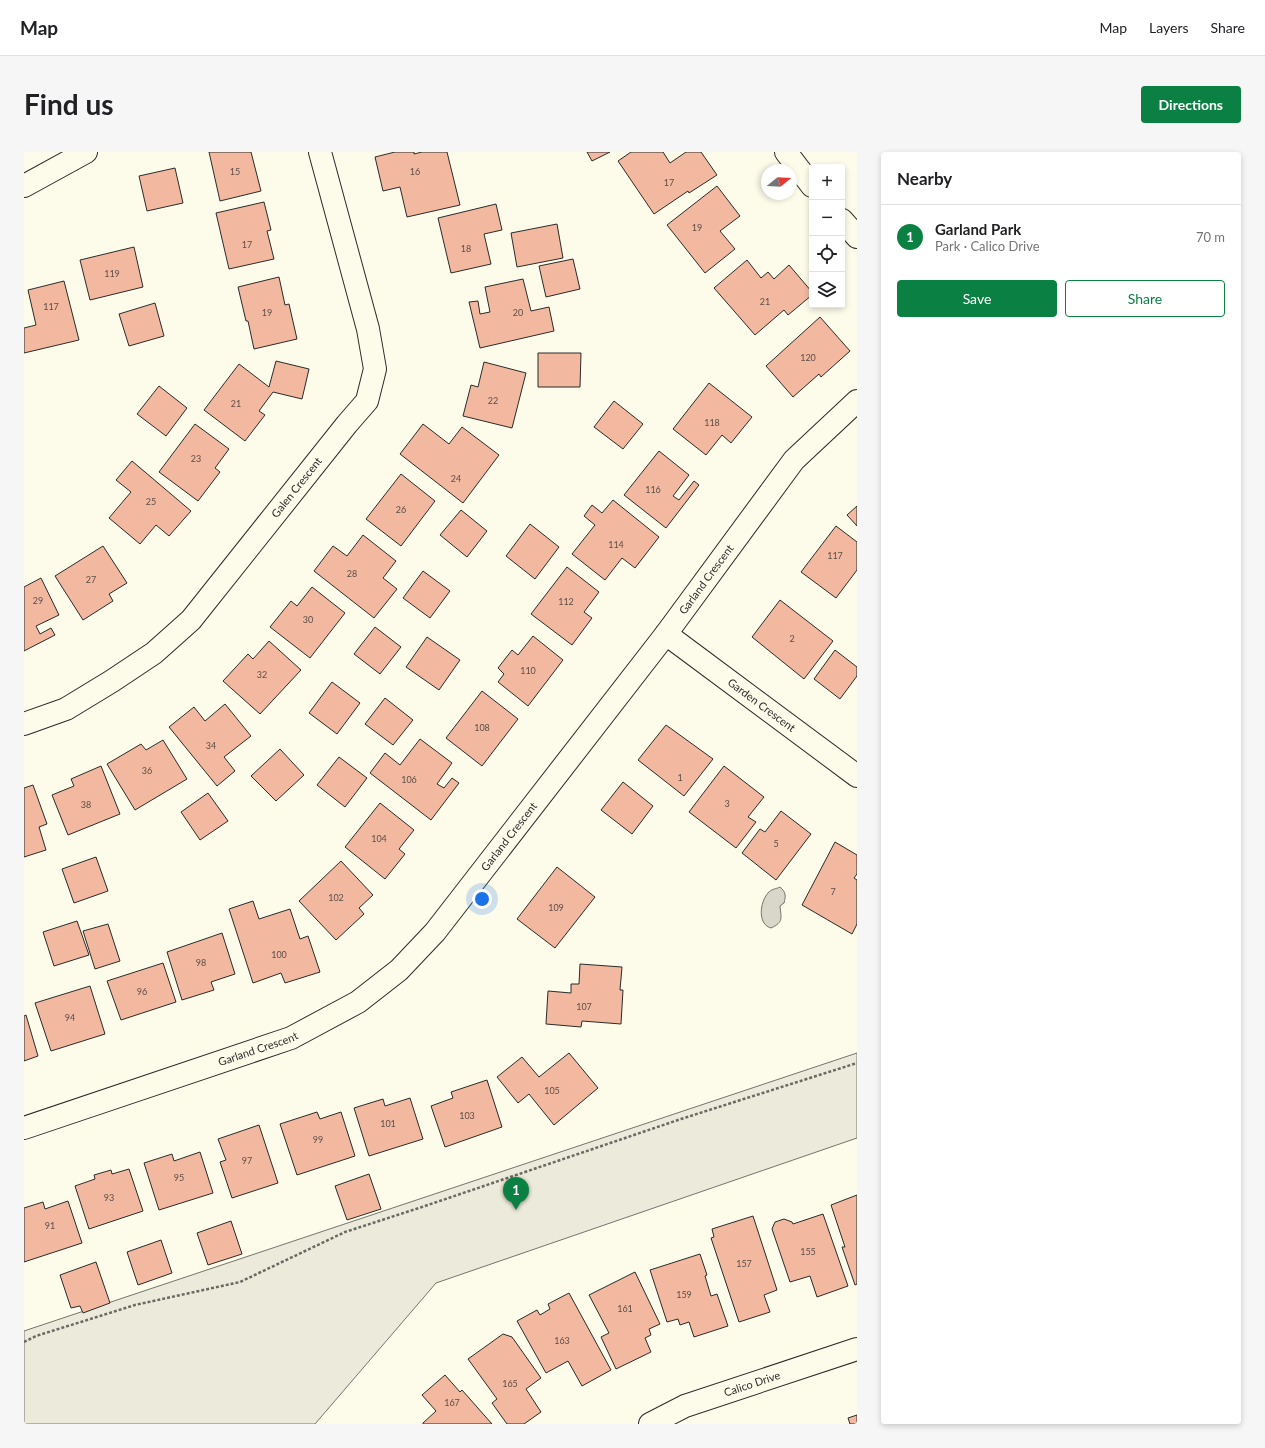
<!DOCTYPE html>
<html lang="en">
<head>
<meta charset="utf-8">
<style>
  :root { --surface:#fff; --page:#f6f6f6; --text:#202124; --muted:#757577; --line:#e0e0e0; --accent:#0b8043 }
  body { margin:0; font-family:Lato,sans-serif; background:var(--page); color:var(--text) }
  .controls { position:absolute; right:12px; top:12px; display:grid; overflow:hidden; border-radius:4px; box-shadow:0 2px 6px #0003 }
  .controls button { width:36px; height:36px; display:grid; place-items:center; padding:0; border:0; border-bottom:1px solid var(--line); background:var(--surface); color:var(--text); font:20px sans-serif }
  .compass { position:absolute; left:737px; top:12px; width:36px; height:36px; border-radius:50%; background:var(--surface); box-shadow:0 2px 6px #0003; rotate:72deg }
  .you { position:absolute; left:458px; top:747px; width:14px; height:14px; margin:-10px; border:3px solid #fff; border-radius:50%; background:#1a73e8; box-shadow:0 0 0 6px #1a73e833 }
  .badge { display:grid; place-items:center; width:26px; height:26px; border-radius:50%; background:var(--accent); color:#fff; font-size:13px; font-weight:700 }
  .pin { position:absolute; translate:-50% -33px; filter:drop-shadow(0 1px 2px #0008) }
  .pin::after { content:''; position:absolute; top:21px; width:14px; height:12px; background:inherit; clip-path:polygon(0 0,100% 0,50% 100%) }
  .list { margin:0; padding:0; list-style:none }
  h2 { display:flex; justify-content:space-between; align-items:center; height:52px; margin:0; padding:0 16px; font-size:17px }
  h2 small { font-size:13px; font-weight:400; color:var(--muted) }
  .list li { display:grid; grid-template-columns:26px 1fr auto; gap:12px; align-items:center; box-sizing:border-box; height:64px; padding:0 16px; border-top:1px solid var(--line) }
  .list b { display:block; font-size:15px; white-space:nowrap }
  .list p { margin:0; font-size:13px; white-space:nowrap; color:var(--muted) }
  .list em { font-size:13px; font-style:normal; color:var(--muted) }
  .actions { display:flex; gap:8px; padding:12px 16px }
  .actions a { flex:1; padding:9px 0; border:1px solid var(--accent); border-radius:4px; text-align:center; font-size:14px; color:var(--accent) }
  .actions .main { background:var(--accent); color:#fff }
  .icon { flex:none; width:22px; height:22px; fill:none; stroke:currentColor; stroke-width:2; stroke-linecap:round; stroke-linejoin:round }
  .map { position:relative; flex:none; width:833px; height:1272px; overflow:hidden; border-radius:4px }
  header { display:flex; align-items:center; gap:24px; box-sizing:border-box; height:56px; padding:0 20px; background:var(--surface); border-bottom:1px solid var(--line) }
  header strong { font-size:19px }
  nav { display:flex; gap:22px; margin-inline-start:auto; font-size:14px }
  .intro { display:flex; align-items:center; justify-content:space-between; box-sizing:border-box; height:96px; padding:0 24px }
  h1 { margin:0; font-size:28px }
  .button { padding:10px 18px; border-radius:4px; background:var(--accent); color:#fff; font-size:14px; font-weight:700 }
  main { display:flex; gap:24px; padding:0 24px }
  aside { flex:1; background:var(--surface); border-radius:4px; box-shadow:0 2px 6px #0003 }
  .map>svg:first-child { display:block }
  .green { fill:#ecebdb; stroke:#74746e }
  .water { fill:#d8d7c9; stroke:#74746e }
  .building { fill:#f2b8a0; stroke:#2b2b2b }
  .lines { fill:none; stroke-linecap:round; stroke-linejoin:round }
  .street-casing { stroke:#2b2b2b; stroke-width:24 }
  .path { stroke:#6a6964; stroke-width:2.5; stroke-dasharray:3 2; stroke-linecap:butt }
  .street { stroke:#fdfbea; stroke-width:22 }
  .labels { text-anchor:middle; stroke-width:3; stroke-linejoin:round; paint-order:stroke }
  .number-label { font-size:9px; fill:#5d4e48 }
  .street-label { font-size:11px; fill:#2b2b2b; stroke:#fdfbea }
</style>
</head>
<body>
<header>
<strong>Map</strong>
<nav><a>Map</a><a>Layers</a><a>Share</a></nav>
</header>
<div class="intro"><h1>Find us</h1><a class="button">Directions</a></div>
<main>
<div class="map">
<svg width="833" height="1272" viewBox="0 0 833 1272">
  <rect width="100%" height="100%" fill="#fdfbea"/>
  <path class="green" d="M 833,901 L 833,986 L 412,1131 L 291,1272 L 0,1272 L 0,1179 Z"/>
  <path class="water" d="M 756,735 C 762,740 762,744 760,751 L 756,754 C 757,766 760,770 747,776 C 733,772 736,750 744,741 C 747,737 752,737 756,735 Z"/>
  <path class="building" d="M 185,0 L 227,0 L 237,39 L 196,49 Z
    M 371,0 L 390,0 L 390,2 L 398,0 L 423,0 L 436,53 L 383,65 L 376,35 L 359,39 L 351,5 Z
    M 563,0 L 586,0 L 568,9 Z
    M 607,0 L 639,0 L 646,11 L 662,0 L 677,0 L 693,23 L 665,41 L 664,39 L 630,62 L 594,9 Z
    M 151,16 L 159,51 L 123,59 L 115,24 Z
    M 693,34 L 716,64 L 696,79 L 711,97 L 681,121 L 643,73 Z
    M 240,50 L 247,78 L 243,79 L 250,107 L 205,117 L 192,61 Z
    M 472,52 L 478,78 L 460,82 L 467,112 L 427,121 L 414,66 Z
    M 533,72 L 539,106 L 493,115 L 487,81 Z
    M 110,95 L 119,135 L 66,148 L 56,108 Z
    M 549,107 L 556,137 L 522,145 L 515,114 Z
    M 723,108 L 737,126 L 744,120 L 750,127 L 765,113 L 788,140 L 788,143 L 764,163 L 760,158 L 731,183 L 690,136 Z
    M 255,125 L 261,153 L 265,152 L 273,187 L 230,197 L 224,169 L 222,169 L 214,135 Z
    M 499,127 L 507,159 L 525,155 L 530,179 L 456,196 L 445,150 L 454,149 L 456,162 L 466,160 L 461,135 Z
    M 40,129 L 55,188 L 0,201 L 0,176 L 12,173 L 4,138 Z
    M 131,151 L 140,184 L 105,194 L 95,162 Z
    M 796,165 L 826,199 L 797,225 L 795,222 L 769,245 L 742,214 Z
    M 514,201 L 557,201 L 556,235 L 514,235 Z
    M 252,209 L 285,217 L 278,247 L 249,240 L 235,259 L 241,263 L 221,289 L 180,258 L 215,212 L 245,235 Z
    M 460,210 L 502,221 L 488,276 L 439,264 L 447,233 L 454,235 Z
    M 685,231 L 728,265 L 707,291 L 698,283 L 682,303 L 649,277 Z
    M 135,234 L 163,256 L 142,284 L 113,262 Z
    M 590,249 L 619,272 L 599,297 L 570,275 Z
    M 171,272 L 205,297 L 191,316 L 196,320 L 174,349 L 135,320 Z
    M 399,272 L 425,292 L 438,275 L 475,303 L 439,351 L 376,302 Z
    M 635,299 L 665,323 L 649,344 L 655,348 L 670,329 L 675,333 L 642,376 L 600,343 Z
    M 108,309 L 167,359 L 145,384 L 132,373 L 116,392 L 85,366 L 107,340 L 92,328 Z
    M 377,322 L 411,349 L 377,394 L 342,367 Z
    M 589,348 L 635,385 L 611,416 L 598,406 L 581,428 L 548,402 L 571,373 L 560,364 L 568,353 L 578,361 Z
    M 833,354 L 833,374 L 823,363 Z
    M 437,358 L 463,379 L 443,405 L 416,383 Z
    M 506,372 L 535,395 L 511,427 L 482,404 Z
    M 812,374 L 833,390 L 833,418 L 812,446 L 777,420 Z
    M 339,383 L 372,409 L 359,426 L 373,437 L 350,466 L 290,419 L 309,394 L 323,404 Z
    M 79,394 L 103,431 L 85,442 L 89,449 L 59,468 L 31,424 Z
    M 543,415 L 575,440 L 560,460 L 568,466 L 548,493 L 507,462 Z
    M 399,419 L 426,439 L 406,466 L 379,446 Z
    M 17,426 L 35,463 L 12,474 L 16,482 L 27,476 L 31,483 L 0,499 L 0,435 Z
    M 288,435 L 321,461 L 286,506 L 246,475 L 267,449 L 273,454 Z
    M 756,448 L 809,489 L 780,527 L 728,485 Z
    M 351,475 L 377,495 L 356,522 L 330,502 Z
    M 509,484 L 539,508 L 504,554 L 474,530 L 480,522 L 474,516 L 488,498 L 494,503 Z
    M 403,485 L 436,508 L 415,538 L 382,515 Z
    M 245,489 L 277,518 L 236,562 L 199,529 L 224,502 L 229,507 Z
    M 811,498 L 833,515 L 833,524 L 816,547 L 790,527 Z
    M 308,530 L 336,551 L 313,582 L 285,561 Z
    M 458,539 L 494,567 L 458,614 L 422,586 Z
    M 361,546 L 389,568 L 369,593 L 341,572 Z
    M 201,552 L 227,584 L 200,605 L 211,619 L 193,634 L 145,575 L 170,555 L 181,569 Z
    M 642,573 L 689,607 L 660,644 L 614,608 Z
    M 396,587 L 428,611 L 413,632 L 420,636 L 428,626 L 435,631 L 407,668 L 346,621 L 361,601 L 376,613 Z
    M 139,588 L 163,627 L 111,658 L 83,612 L 117,592 L 122,598 Z
    M 256,597 L 280,623 L 252,649 L 227,624 Z
    M 315,605 L 343,626 L 321,655 L 293,633 Z
    M 77,614 L 96,662 L 44,683 L 28,643 L 50,634 L 47,627 Z
    M 700,614 L 740,645 L 724,665 L 732,670 L 712,696 L 665,660 Z
    M 599,630 L 629,654 L 608,682 L 577,658 Z
    M 9,633 L 23,672 L 15,675 L 22,698 L 0,705 L 0,636 Z
    M 184,641 L 204,669 L 176,688 L 157,660 Z
    M 356,651 L 390,678 L 375,697 L 381,702 L 361,727 L 321,695 Z
    M 757,659 L 787,682 L 752,728 L 718,701 L 736,677 L 741,680 Z
    M 811,690 L 833,703 L 833,722 L 830,726 L 833,728 L 833,772 L 828,782 L 778,753 Z
    M 72,705 L 84,739 L 50,751 L 38,717 Z
    M 317,709 L 349,743 L 335,756 L 340,762 L 312,788 L 275,749 Z
    M 533,715 L 571,745 L 531,796 L 493,767 Z
    M 229,749 L 235,767 L 266,757 L 276,787 L 284,784 L 296,820 L 261,831 L 257,821 L 229,831 L 205,757 Z
    M 53,769 L 65,803 L 30,814 L 19,780 Z
    M 84,772 L 96,809 L 71,817 L 59,779 Z
    M 198,781 L 211,822 L 187,830 L 190,838 L 158,848 L 143,800 Z
    M 139,811 L 152,850 L 97,868 L 83,829 Z
    M 556,812 L 598,815 L 596,838 L 599,838 L 597,872 L 558,869 L 557,875 L 522,872 L 524,839 L 547,841 L 547,832 L 555,832 Z
    M 66,834 L 81,882 L 27,899 L 11,851 Z
    M 2,863 L 14,904 L 0,909 L 0,864 Z
    M 545,901 L 574,936 L 530,973 L 505,942 L 494,951 L 473,925 L 498,905 L 515,925 Z
    M 463,928 L 478,975 L 421,995 L 407,954 L 429,946 L 427,940 Z
    M 386,946 L 399,987 L 345,1004 L 330,956 L 359,947 L 361,954 Z
    M 293,960 L 296,967 L 317,960 L 331,1004 L 273,1023 L 256,972 Z
    M 235,973 L 254,1031 L 208,1046 L 196,1010 L 202,1008 L 194,987 Z
    M 176,1000 L 189,1041 L 135,1058 L 120,1011 L 148,1002 L 150,1009 Z
    M 105,1017 L 119,1059 L 65,1077 L 51,1034 L 71,1027 L 70,1023 L 87,1018 L 88,1022 Z
    M 345,1022 L 357,1057 L 323,1068 L 311,1034 Z
    M 833,1043 L 833,1132 L 831,1133 L 818,1095 L 821,1095 L 807,1053 Z
    M 44,1049 L 58,1091 L 0,1110 L 0,1056 L 19,1050 L 21,1057 Z
    M 799,1062 L 824,1134 L 793,1145 L 786,1124 L 766,1130 L 748,1077 L 751,1070 L 760,1067 L 768,1070 L 769,1072 Z
    M 729,1064 L 753,1138 L 740,1143 L 746,1160 L 715,1170 L 687,1086 L 690,1085 L 688,1077 Z
    M 207,1069 L 218,1102 L 184,1113 L 173,1081 Z
    M 137,1088 L 148,1121 L 114,1133 L 103,1100 Z
    M 676,1102 L 683,1123 L 681,1124 L 687,1144 L 693,1142 L 704,1174 L 670,1185 L 665,1170 L 656,1173 L 654,1167 L 643,1170 L 626,1118 Z
    M 72,1110 L 86,1151 L 59,1161 L 56,1154 L 47,1156 L 36,1123 Z
    M 611,1120 L 636,1172 L 625,1177 L 627,1183 L 621,1186 L 627,1200 L 592,1217 L 577,1185 L 585,1181 L 565,1143 Z
    M 545,1141 L 587,1218 L 558,1234 L 544,1209 L 522,1221 L 493,1169 L 513,1158 L 516,1163 L 526,1157 L 524,1152 Z
    M 479,1182 L 488,1185 L 517,1226 L 502,1237 L 517,1260 L 500,1272 L 483,1272 L 468,1251 L 473,1247 L 444,1207 Z
    M 421,1223 L 436,1240 L 438,1238 L 468,1272 L 399,1272 L 399,1271 L 412,1259 L 398,1243 Z
    M 833,1263 L 833,1272 L 826,1272 L 824,1266 Z"/>
  <g class="lines">
    <defs>
      <g id="street">
        <path d="M 762,0 L 788,34"/>
        <path d="M 0,34 L 62,0"/>
        <path d="M 818,68 L 833,85"/>
        <path id="s1" d="M 642,482 L 833,624"/>
        <path id="s2" d="M 0,572 L 42,557 L 88,529 L 130,501 L 167,468 L 323,272 L 343,249 L 351,217 L 344,177 L 296,0"/>
        <path id="s3" d="M 0,976 L 267,886 L 334,850 L 375,818 L 411,780 L 642,482 L 770,308 L 833,249"/>
        <path id="s4" d="M 626,1272 L 661,1254 L 833,1197"/>
      </g>
    </defs>
    <use href="#street" class="street-casing"/>
    <path class="path" d="M 0,1190 L 12,1184 L 111,1153 L 216,1130 L 321,1080 L 398,1055 L 657,967 L 833,911"/>
    <use href="#street" class="street"/>
  </g>
  <g class="labels">
    <g class="number-label">
      <text x="211" y="23">15</text>
      <text x="391" y="23">16</text>
      <text x="645" y="34">17</text>
      <text x="673" y="79">19</text>
      <text x="223" y="96">17</text>
      <text x="442" y="100">18</text>
      <text x="88" y="125">119</text>
      <text x="741" y="153">21</text>
      <text x="27" y="158">117</text>
      <text x="243" y="164">19</text>
      <text x="494" y="164">20</text>
      <text x="784" y="209">120</text>
      <text x="469" y="252">22</text>
      <text x="212" y="255">21</text>
      <text x="688" y="274">118</text>
      <text x="172" y="310">23</text>
      <text x="432" y="330">24</text>
      <text x="629" y="341">116</text>
      <text x="127" y="353">25</text>
      <text x="377" y="361">26</text>
      <text x="592" y="396">114</text>
      <text x="811" y="407">117</text>
      <text x="328" y="425">28</text>
      <text x="67" y="431">27</text>
      <text x="14" y="452">29</text>
      <text x="542" y="453">112</text>
      <text x="284" y="471">30</text>
      <text x="768" y="490">2</text>
      <text x="504" y="522">110</text>
      <text x="238" y="526">32</text>
      <text x="458" y="579">108</text>
      <text x="187" y="597">34</text>
      <text x="123" y="622">36</text>
      <text x="656" y="629">1</text>
      <text x="385" y="631">106</text>
      <text x="703" y="655">3</text>
      <text x="62" y="656">38</text>
      <text x="355" y="690">104</text>
      <text x="752" y="695">5</text>
      <text x="809" y="743">7</text>
      <text x="312" y="749">102</text>
      <text x="532" y="759">109</text>
      <text x="255" y="806">100</text>
      <text x="177" y="814">98</text>
      <text x="118" y="843">96</text>
      <text x="560" y="858">107</text>
      <text x="46" y="869">94</text>
      <text x="528" y="942">105</text>
      <text x="443" y="967">103</text>
      <text x="364" y="975">101</text>
      <text x="294" y="991">99</text>
      <text x="223" y="1012">97</text>
      <text x="155" y="1029">95</text>
      <text x="85" y="1049">93</text>
      <text x="26" y="1077">91</text>
      <text x="784" y="1103">155</text>
      <text x="720" y="1115">157</text>
      <text x="660" y="1146">159</text>
      <text x="601" y="1160">161</text>
      <text x="538" y="1192">163</text>
      <text x="486" y="1235">165</text>
      <text x="428" y="1254">167</text>
    </g>
    <g class="street-label">
      <text dy="4" stroke="none"><textPath href="#s2" startOffset="368">Galen Crescent</textPath></text>
      <text dy="4" stroke="none"><textPath href="#s3" startOffset="907">Garland Crescent</textPath></text>
      <text dy="4" stroke="none"><textPath href="#s1" startOffset="119">Garden Crescent</textPath></text>
      <text dy="4" stroke="none"><textPath href="#s3" startOffset="583">Garland Crescent</textPath></text>
      <text dy="4" stroke="none"><textPath href="#s3" startOffset="247">Garland Crescent</textPath></text>
      <text dy="4" stroke="none"><textPath href="#s4" startOffset="110">Calico Drive</textPath></text>
    </g>
  </g>
</svg>
<div class="controls">
<button>+</button>
<button>−</button>
<button><svg class="icon" aria-label="locate" viewBox="0 0 24 24"><circle cx="12" cy="12" r="6"/><path d="M12 2v4M12 18v4M2 12h4M18 12h4"/></svg></button>
<button><svg class="icon" aria-label="layers" viewBox="0 0 24 24"><path d="M12 4l9 5-9 5-9-5zM3 14l9 5 9-5"/></svg></button>
</div>
<svg class="compass" viewBox="-18 -18 36 36"><path d="M0-13l5 13h-10z" fill="#e53935"/><path d="M0 13l5-13h-10z" fill="#757577"/></svg>
<div class="you"></div>
<div class="pin badge" style="left:492px;top:1058px">1</div>
</div>
<aside>
<h2>Nearby<small></small></h2>
<ul class="list">
<li><span class="badge">1</span><div><b>Garland Park</b><p>Park · Calico Drive</p></div><em>70 m</em></li>
</ul>
<div class="actions"><a class="main">Save</a><a>Share</a></div>
</aside>
</main>
</body>
</html>
